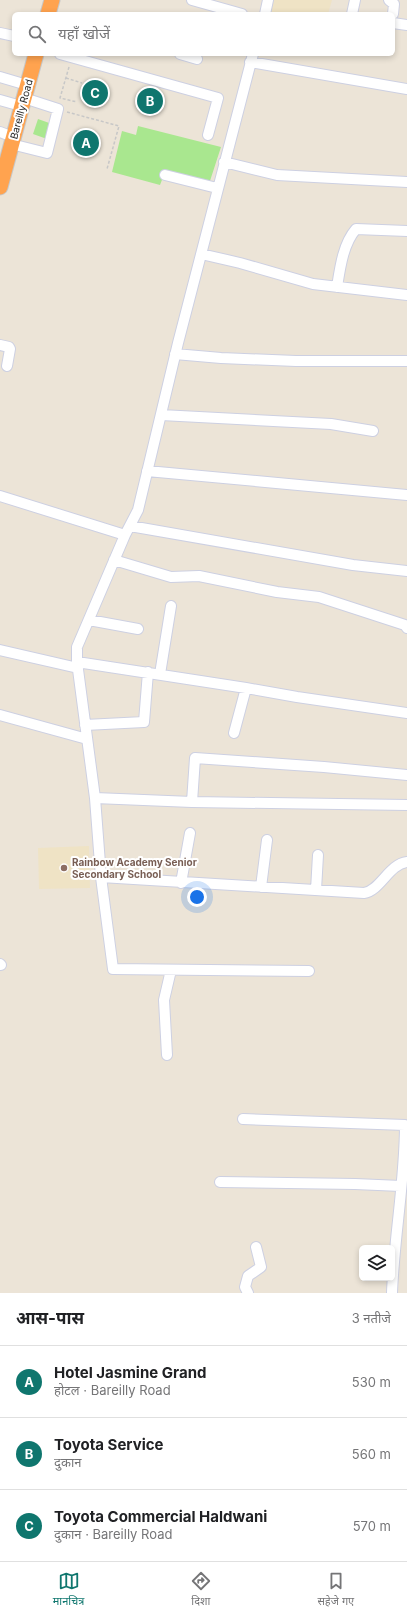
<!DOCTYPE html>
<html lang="hi">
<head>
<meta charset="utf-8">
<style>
  :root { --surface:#fff; --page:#f6f6f6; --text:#202124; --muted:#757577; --line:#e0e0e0; --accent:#0f766e }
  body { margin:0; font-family:Inter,"Noto Sans Devanagari",sans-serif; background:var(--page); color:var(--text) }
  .controls { position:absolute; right:12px; bottom:12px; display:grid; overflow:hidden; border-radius:6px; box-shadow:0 2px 6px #0003 }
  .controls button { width:36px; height:36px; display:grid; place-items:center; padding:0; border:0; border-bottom:1px solid var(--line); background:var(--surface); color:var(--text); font:20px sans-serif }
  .you { position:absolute; left:197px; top:897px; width:14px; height:14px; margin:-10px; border:3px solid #fff; border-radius:50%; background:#1a73e8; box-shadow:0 0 0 6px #1a73e833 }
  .badge { display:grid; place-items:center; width:26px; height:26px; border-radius:50%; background:var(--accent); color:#fff; font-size:13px; font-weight:700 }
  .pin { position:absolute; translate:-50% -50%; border:2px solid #fff; box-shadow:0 1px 4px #0006 }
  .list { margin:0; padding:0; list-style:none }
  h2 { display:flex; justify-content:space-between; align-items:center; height:52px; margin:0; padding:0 16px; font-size:17px }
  h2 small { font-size:13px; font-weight:400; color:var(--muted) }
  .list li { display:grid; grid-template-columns:26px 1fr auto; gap:12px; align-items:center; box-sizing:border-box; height:72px; padding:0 16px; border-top:1px solid var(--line) }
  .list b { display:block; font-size:15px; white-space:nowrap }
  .list p { margin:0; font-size:13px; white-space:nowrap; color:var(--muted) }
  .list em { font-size:13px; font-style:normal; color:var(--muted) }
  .icon { flex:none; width:22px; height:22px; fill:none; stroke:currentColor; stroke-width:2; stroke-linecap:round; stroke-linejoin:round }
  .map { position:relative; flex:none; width:407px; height:1293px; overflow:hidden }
  .search { position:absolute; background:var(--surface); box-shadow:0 2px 6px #0003; left:12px; right:12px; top:12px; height:44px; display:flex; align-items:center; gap:10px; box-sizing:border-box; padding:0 14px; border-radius:6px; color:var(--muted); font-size:15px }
  .sheet { height:268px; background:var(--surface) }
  nav { display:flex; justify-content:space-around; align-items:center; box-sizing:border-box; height:56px; border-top:1px solid var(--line); background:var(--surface); font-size:11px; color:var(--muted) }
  nav a { display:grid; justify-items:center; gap:2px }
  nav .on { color:var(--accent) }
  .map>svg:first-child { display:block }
  .education { fill:#efe3c5 }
  .green { fill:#a9e78f }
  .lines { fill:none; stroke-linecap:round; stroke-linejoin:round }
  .minor-casing { stroke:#cdd0e2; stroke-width:12 }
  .highway-casing { stroke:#c7c7c7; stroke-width:17 }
  .path { stroke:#c7c7c7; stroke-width:1.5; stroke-dasharray:3 2; stroke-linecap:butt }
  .minor { stroke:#fff; stroke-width:10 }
  .highway { stroke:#ffa34f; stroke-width:15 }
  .education-dot { fill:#8d6e63; stroke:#fff; stroke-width:1.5 }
  .labels { text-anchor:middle; stroke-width:4; stroke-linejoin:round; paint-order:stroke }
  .street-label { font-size:10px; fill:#282828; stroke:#fff }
  .education-label { font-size:10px; font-weight:bold; fill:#785e54; stroke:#fff; text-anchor:start }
</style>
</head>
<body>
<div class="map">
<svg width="407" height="1293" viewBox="0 0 407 1293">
  <rect width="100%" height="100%" fill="#ece4d7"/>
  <path class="education" d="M 273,0 L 332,0 L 328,14 L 269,14 Z
    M 89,846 L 90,888 L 39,889 L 38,848 Z"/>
  <path class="green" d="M 38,119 L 52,124 L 47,139 L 33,134 Z
    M 138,126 L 221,147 L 209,184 L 165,172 L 160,185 L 112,172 L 122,131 L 136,135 Z"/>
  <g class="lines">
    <defs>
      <path id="minor" d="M 192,0 L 242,14
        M 389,0 L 394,4 L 393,14
        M 265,14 L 268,0
        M 352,14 L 355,0
        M 393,23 L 407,25
        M 0,33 L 14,36
        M 60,54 L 218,98 L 208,135
        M 180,54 L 197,59
        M 253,54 L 178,343 L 138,510 L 125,535 L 77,647 L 77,662 L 95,798 L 101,877 L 113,969 L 309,971
        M 250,62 L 407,89
        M 0,77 L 27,85
        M 0,100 L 21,106
        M 0,132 L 13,137
        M 11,144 L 47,153 L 58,109 L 24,98
        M 224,162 L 277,175 L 407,182
        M 165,175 L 217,188
        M 201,254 L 240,263 L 313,284 L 407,295
        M 337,287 C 340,268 343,244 356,229 L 407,231
        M 0,345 L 9,347 L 10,349 L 7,366
        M 175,354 L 221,358 L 296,361 L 407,361
        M 161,415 L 331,424 L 373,431
        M 147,471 L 407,495
        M 0,496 L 125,535
        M 130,526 L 353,565 L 407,571
        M 114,560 L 171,577 L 199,576 L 277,592 L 319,597 L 405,625 L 407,628
        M 89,620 L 138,629
        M 0,650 L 78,668
        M 77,662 L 246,688 L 297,697 L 407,713
        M 160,674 L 171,606
        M 0,715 L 87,739
        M 85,725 L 144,722 L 148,672
        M 234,733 L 246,688
        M 95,798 L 192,802 L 407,805
        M 192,802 L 195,758 L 324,767 L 407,775
        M 101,877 L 364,893 C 380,891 389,864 407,862
        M 181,883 L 190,833
        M 261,887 L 267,840
        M 316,890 L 318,855
        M 0,964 L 1,965
        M 167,1055 L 164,1000 L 171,970
        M 243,1119 L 405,1125 C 405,1181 394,1237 392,1293
        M 220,1182 L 355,1184 L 401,1186
        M 248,1293 L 245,1287 L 248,1276 L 261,1267 L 256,1247"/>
      <path id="highway" d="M 48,14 L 52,0
        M 0,187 L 36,54"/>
    </defs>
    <use href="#minor" class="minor-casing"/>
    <use href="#highway" class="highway-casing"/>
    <path class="path" d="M 69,67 L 60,98 L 77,102
      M 66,78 L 82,83
      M 67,112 L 119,126 L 107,169"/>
    <use href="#minor" class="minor"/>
    <use href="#highway" class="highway"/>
  </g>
  <circle class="education-dot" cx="64" cy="868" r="4"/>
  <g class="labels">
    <g class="street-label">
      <text transform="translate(21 109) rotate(-75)" y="4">Bareilly Road</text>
    </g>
    <g class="education-label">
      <text x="72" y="866">Rainbow Academy Senior<tspan x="72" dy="12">Secondary School</tspan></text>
    </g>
  </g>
</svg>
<div class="controls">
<button><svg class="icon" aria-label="layers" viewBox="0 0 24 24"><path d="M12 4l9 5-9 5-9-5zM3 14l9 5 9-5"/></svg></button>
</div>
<div class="you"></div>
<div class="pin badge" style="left:86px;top:143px">A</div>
<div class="pin badge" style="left:150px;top:101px">B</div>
<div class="pin badge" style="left:95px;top:93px">C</div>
<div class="search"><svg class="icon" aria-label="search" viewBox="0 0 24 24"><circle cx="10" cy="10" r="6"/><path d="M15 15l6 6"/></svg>यहाँ खोजें</div>
</div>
<section class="sheet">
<h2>आस-पास<small>3 नतीजे</small></h2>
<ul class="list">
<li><span class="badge">A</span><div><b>Hotel Jasmine Grand</b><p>होटल · Bareilly Road</p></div><em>530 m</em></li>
<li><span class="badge">B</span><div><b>Toyota Service</b><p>दुकान</p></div><em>560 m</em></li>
<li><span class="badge">C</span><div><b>Toyota Commercial Haldwani</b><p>दुकान · Bareilly Road</p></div><em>570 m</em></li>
</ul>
</section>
<nav>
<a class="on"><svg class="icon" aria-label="map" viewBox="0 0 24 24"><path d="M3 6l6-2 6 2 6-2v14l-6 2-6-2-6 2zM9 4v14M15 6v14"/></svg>मानचित्र</a>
<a><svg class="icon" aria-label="directions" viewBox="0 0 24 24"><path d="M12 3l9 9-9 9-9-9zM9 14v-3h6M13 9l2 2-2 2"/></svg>दिशा</a>
<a><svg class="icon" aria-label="saved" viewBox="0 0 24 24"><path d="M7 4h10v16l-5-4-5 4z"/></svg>सहेजे गए</a>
</nav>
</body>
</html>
